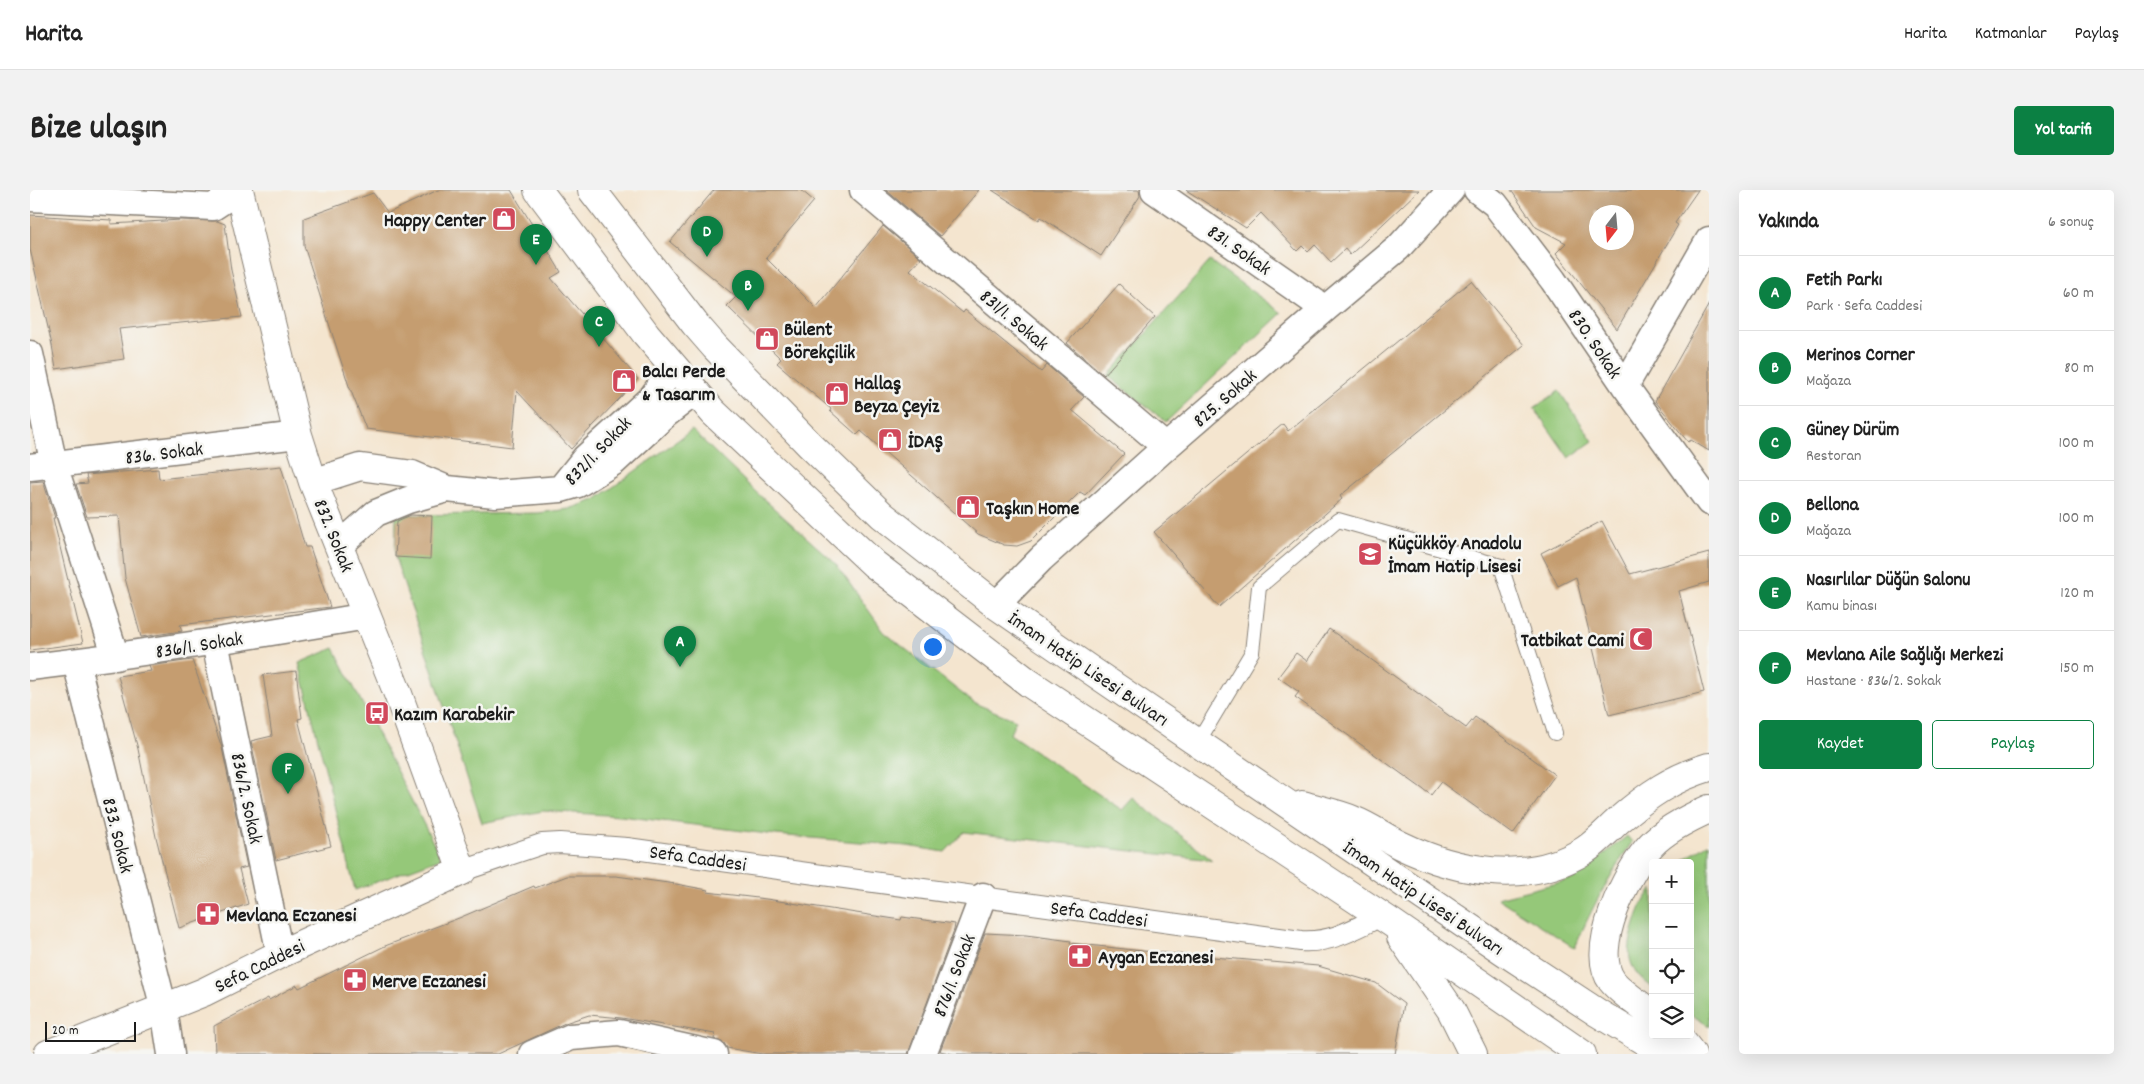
<!DOCTYPE html>
<html lang="tr">
<head>
<meta charset="utf-8">
<style>
  :root { --surface:#fff; --page:#f2f2f2; --text:#222; --muted:#767676; --line:#e0e0e0; --accent:#0b8043 }
  body { margin:0; font-family:Dekko,sans-serif; background:var(--page); color:var(--text) }
  .controls { position:absolute; right:15px; bottom:15px; display:grid; overflow:hidden; border-radius:5px; box-shadow:0 5px 20px #0002 }
  .controls button { width:45px; height:45px; display:grid; place-items:center; padding:0; border:0; border-bottom:1px solid var(--line); background:var(--surface); color:var(--text); font:25px sans-serif }
  .compass { position:absolute; left:1559px; top:15px; width:45px; height:45px; border-radius:50%; background:var(--surface); box-shadow:0 5px 20px #0002; rotate:196deg }
  .scale { position:absolute; left:15px; bottom:12px; width:91px; box-sizing:border-box; padding-left:5px; border:2px solid #1c1c1c; border-top:0; font-size:14px; line-height:18px; white-space:nowrap; color:#1c1c1c; -webkit-text-stroke:4px #f6f6f2; paint-order:stroke }
  .you { position:absolute; left:902px; top:456px; width:18px; height:18px; margin:-12px; border:4px solid #fff; border-radius:50%; background:#1a73e8; box-shadow:0 0 0 8px #1a73e833 }
  .badge { display:grid; place-items:center; width:32px; height:32px; border-radius:50%; background:var(--accent); color:#fff; font-size:16px; font-weight:700 }
  .pin { position:absolute; translate:-50% -41px; filter:drop-shadow(0 1px 2px #0008) }
  .pin::after { content:''; position:absolute; top:26px; width:18px; height:15px; background:inherit; clip-path:polygon(0 0,100% 0,50% 100%) }
  .list { margin:0; padding:0; list-style:none }
  h2 { display:flex; justify-content:space-between; align-items:center; height:65px; margin:0; padding:0 20px; font-size:21px }
  h2 small { font-size:16px; font-weight:400; color:var(--muted) }
  .list li { display:grid; grid-template-columns:32px 1fr auto; gap:15px; align-items:center; box-sizing:border-box; height:75px; padding:0 20px; border-top:1px solid var(--line) }
  .list b { display:block; font-size:19px; white-space:nowrap }
  .list p { margin:0; font-size:16px; white-space:nowrap; color:var(--muted) }
  .list em { font-size:16px; font-style:normal; color:var(--muted) }
  .actions { display:flex; gap:10px; padding:15px 20px }
  .actions a { flex:1; padding:11px 0; border:1px solid var(--accent); border-radius:5px; text-align:center; font-size:18px; color:var(--accent) }
  .actions .main { background:var(--accent); color:#fff }
  .icon { flex:none; width:28px; height:28px; fill:none; stroke:currentColor; stroke-width:2; stroke-linecap:round; stroke-linejoin:round }
  .map { position:relative; flex:none; width:1679px; height:864px; overflow:hidden; border-radius:5px }
  header { display:flex; align-items:center; gap:30px; box-sizing:border-box; height:70px; padding:0 25px; background:var(--surface); border-bottom:1px solid var(--line) }
  header strong { font-size:24px }
  nav { display:flex; gap:28px; margin-inline-start:auto; font-size:18px }
  .intro { display:flex; align-items:center; justify-content:space-between; box-sizing:border-box; height:120px; padding:0 30px }
  h1 { margin:0; font-size:35px }
  .button { padding:12px 22px; border-radius:5px; background:var(--accent); color:#fff; font-size:18px; font-weight:700 }
  main { display:flex; gap:30px; padding:0 30px }
  aside { flex:1; background:var(--surface); border-radius:5px; box-shadow:0 5px 20px #0002 }
  .map>svg:first-child { display:block }
  .green { fill:#95c879; stroke:#58724a }
  .building { fill:#c59d70; fill-rule:evenodd }
  .lines { fill:none; stroke-linecap:round; stroke-linejoin:round }
  .service-casing { stroke:#888076; stroke-width:16 }
  .pedestrian-casing { stroke:#888076; stroke-width:22 }
  .minor-casing { stroke:#888076; stroke-width:29 }
  .tertiary-casing { stroke:#888076; stroke-width:30 }
  .primary-casing { stroke:#888076; stroke-width:30 }
  .service { stroke:#fff; stroke-width:14 }
  .pedestrian { stroke:#fff; stroke-width:20 }
  .minor { stroke:#fff; stroke-width:26 }
  .tertiary { stroke:#fff; stroke-width:28 }
  .primary { stroke:#fff; stroke-width:28 }
  .labels { text-anchor:middle; stroke-width:5; stroke-linejoin:round; paint-order:stroke }
  .poi-label { font-size:20px; font-weight:bold; fill:#1c1c1c; stroke:#f6f6f2; text-anchor:start }
  .street-label { font-size:20px; fill:#1c1c1c; stroke:#f6f6f2 }
</style>
</head>
<body>
<header>
<strong>Harita</strong>
<nav><a>Harita</a><a>Katmanlar</a><a>Paylaş</a></nav>
</header>
<div class="intro"><h1>Bize ulaşın</h1><a class="button">Yol tarifi</a></div>
<main>
<div class="map">
<svg width="1679" height="864" viewBox="0 0 1679 864">
  <rect width="100%" height="100%" fill="#f6f6f2"/>
  <filter id="ink" filterUnits="userSpaceOnUse"><feTurbulence type="fractalNoise" baseFrequency=".02" numOctaves="2"/><feDisplacementMap in="SourceGraphic" scale="10" xChannelSelector="R" yChannelSelector="G"/><feConvolveMatrix kernelMatrix="1 2 1 2 8 2 1 2 1" color-interpolation-filters="sRGB"/></filter>
  <filter id="wash" filterUnits="userSpaceOnUse"><feTurbulence type="fractalNoise" baseFrequency=".0096" numOctaves="4" result="noise"/><feDisplacementMap in="SourceGraphic" scale="20" xChannelSelector="R" yChannelSelector="G"/><feGaussianBlur stdDeviation="1.12" result="paint"/><feColorMatrix in="noise" values="0 0 0 0 0 0 0 0 0 0 0 0 0 0 0 0 0 1.4 0 .05"/><feComposite in="paint" operator="in"/></filter>
  <g filter="url(#wash)">
    <rect width="100%" height="100%" fill="#f4e5cf"/>
    <path class="green" d="M 1180,71 L 1252,123 L 1136,232 L 1078,186 Z
      M 1529,201 L 1563,251 L 1539,268 L 1504,218 Z
      M 662,240 L 727,303 L 805,373 L 854,442 L 944,513 L 986,530 L 980,544 L 1092,620 L 1103,608 L 1182,670 L 934,642 L 915,662 L 877,656 L 746,645 L 591,626 L 513,621 L 452,633 L 365,367 L 366,323 L 390,325 L 508,323 L 539,319 L 565,310 Z
      M 304,458 L 411,668 L 325,700 L 269,473 Z
      M 1597,646 L 1602,652 C 1580,686 1560,720 1545,758 L 1467,708 L 1543,689 Z
      M 1679,653 L 1679,836 L 1660,824 L 1660,673 L 1649,673 Z
      M 1623,699 L 1623,798 C 1598,779 1595,767 1604,737 C 1609,721 1611,713 1623,699 Z"/>
    <g id="blocks">
      <path class="building" d="M 408,0 L 481,0 L 531,82 L 521,88 L 608,189 L 541,259 L 487,201 L 482,257 L 336,239 L 319,196 L 274,56 L 274,28 L 343,3 L 358,23 Z
        M 684,0 L 771,0 L 784,11 L 736,68 L 786,118 L 853,36 L 891,68 L 880,80 L 933,123 L 935,120 L 1011,182 L 1017,175 L 1054,207 L 1042,220 L 1094,264 L 1055,305 L 1050,302 L 1001,351 L 987,356 L 974,355 L 948,344 L 831,241 L 827,245 L 800,221 L 801,219 L 747,173 L 751,169 L 697,116 L 706,107 L 640,52 Z
        M 856,0 L 949,0 L 910,46 Z
        M 962,0 L 1109,0 L 1110,6 L 1071,66 L 1011,27 L 1009,30 Z
        M 1156,0 L 1389,0 L 1320,65 L 1315,59 L 1301,72 L 1285,55 L 1278,62 L 1272,56 L 1267,61 L 1231,23 L 1216,38 Z
        M 1481,0 L 1668,0 L 1645,33 L 1648,35 L 1587,139 L 1526,63 L 1536,53 L 1506,37 ZM 1566,22 L 1596,22 L 1596,52 L 1566,52 Z
        M 0,25 L 81,30 L 81,34 L 151,30 L 187,31 L 195,34 L 201,80 L 212,127 L 89,139 L 94,169 L 26,179 L 22,155 L 0,59 Z
        M 1441,91 L 1494,155 L 1310,306 L 1312,309 L 1189,417 L 1124,342 L 1253,234 L 1258,241 Z
        M 1089,94 L 1125,127 L 1074,185 L 1037,153 Z
        M 1679,114 L 1679,261 L 1661,250 L 1658,252 L 1625,211 Z
        M 251,276 L 275,357 L 280,357 L 300,417 L 150,435 L 152,441 L 111,447 L 95,388 L 89,326 L 57,327 L 46,294 L 58,293 L 56,285 L 128,279 L 129,289 Z
        M 13,291 L 25,328 L 23,328 L 53,453 L 0,460 L 0,292 Z
        M 381,325 L 402,326 L 400,369 L 365,367 L 367,331 Z
        M 1572,331 L 1600,384 L 1679,363 L 1679,392 L 1649,401 L 1674,502 L 1579,525 L 1546,387 L 1528,396 L 1511,363 Z
        M 1299,439 L 1436,538 L 1445,527 L 1525,585 L 1483,644 L 1411,592 L 1401,605 L 1265,507 L 1269,502 L 1248,487 L 1266,463 L 1277,471 Z
        M 162,470 L 192,558 L 217,677 L 209,679 L 218,714 L 149,738 L 126,647 L 108,559 L 88,486 L 121,481 L 119,476 Z
        M 266,481 L 272,528 L 268,529 L 301,656 L 246,670 L 221,551 L 242,546 L 233,485 Z
        M 537,686 L 586,686 L 646,694 L 678,700 L 677,702 L 736,709 L 871,730 L 872,727 L 925,734 L 924,740 L 878,864 L 732,864 L 697,858 L 694,853 L 684,849 L 685,844 L 592,828 L 559,825 L 535,833 L 468,864 L 185,864 L 184,836 L 238,808 L 239,810 L 267,795 L 269,798 L 355,756 L 429,728 L 504,696 L 505,698 Z
        M 955,743 L 996,745 L 1041,751 L 1040,753 L 1113,761 L 1288,776 L 1346,793 L 1374,814 L 1365,864 L 923,864 L 910,861 Z"/>
    </g>
  </g>
  <g filter="url(#ink)">
    <use href="#blocks" fill-opacity="0" stroke="#888076" stroke-width="1"/>
    <g class="lines">
      <defs>
        <path id="service" d="M 1168,552 L 1222,462 L 1229,397 L 1308,330 L 1471,376 L 1525,543"/>
        <path id="pedestrian" d="M 432,681 L 512,654 L 530,653 L 597,658 L 1271,751 C 1302,753 1324,739 1351,726"/>
        <path id="minor" d="M 833,0 L 1136,257
          M 1124,0 L 1295,119
          M 1447,0 L 1465,14 L 1523,90 L 1595,196 L 1679,312
          M 0,8 L 183,17 L 209,0
          M 0,164 L 24,275 L 86,467
          M 1595,196 L 1679,50
          M 0,277 L 268,245
          M 283,292 L 330,277 L 382,284 L 417,299 L 465,304 L 531,299 L 548,294 L 584,272 L 635,225 L 666,201
          M 531,298 L 555,268 L 622,207 L 644,177
          M 309,356 L 346,323 L 378,310 L 417,299
          M 966,415 L 1011,369 L 1136,257 L 1295,119 L 1368,58 L 1421,0
          M 185,452 L 250,764
          M 46,472 L 134,819 L 141,864
          M 0,477 C 113,464 225,445 337,426
          M 502,864 L 541,847 L 589,843 L 684,864
          M 893,864 L 953,706"/>
        <path id="tertiary" d="M 18,864 L 174,802 L 250,764 L 432,681 L 368,504 L 283,292 L 268,245 L 209,0"/>
        <path id="primary" d="M 508,0 L 616,144 L 683,222 L 844,374 L 999,493 L 1362,733 L 1552,864
          M 562,0 L 665,134 L 685,157 L 780,255 L 852,325 L 966,415 L 1059,479 L 1475,762 L 1568,823 L 1636,864
          M 1272,615 C 1289,620 1307,623 1323,630 C 1339,636 1354,647 1370,655 C 1426,682 1499,696 1555,660 C 1567,652 1578,640 1589,630 C 1618,605 1642,588 1679,577
          M 1371,747 L 1421,820 L 1443,864
          M 1623,825 C 1612,816 1589,801 1582,791 C 1558,759 1598,679 1621,655 C 1635,640 1661,627 1679,619
          M 1647,845 L 1662,864"/>
      </defs>
      <use href="#service" class="service-casing"/>
      <use href="#pedestrian" class="pedestrian-casing"/>
      <use href="#minor" class="minor-casing"/>
      <use href="#tertiary" class="tertiary-casing"/>
      <use href="#primary" class="primary-casing"/>
      <use href="#service" class="service"/>
      <use href="#pedestrian" class="pedestrian"/>
      <use href="#minor" class="minor"/>
      <use href="#tertiary" class="tertiary"/>
      <use href="#primary" class="primary"/>
    </g>
  </g>
  <defs>
    <symbol id="shop-square" viewBox="-11 -11 22 22"><rect x="-9" y="-9" width="18" height="18" rx="4" fill="#d1495b" stroke="#f6f6f2"/><path d="M-5-2.5h2.3a2.7 3.5 0 0 1 5.4 0H5L5.5 6h-11ZM-1.5-2.5h3a1.5 2.3 0 0 0-3 0Z" fill="#fff"/></symbol>
    <symbol id="school-square" viewBox="-11 -11 22 22"><rect x="-9" y="-9" width="18" height="18" rx="4" fill="#d1495b" stroke="#f6f6f2"/><path d="M0-5L7-2L0 1L-7-2ZM-4 1L0 2.5L4 1V4Q0 6-4 4Z" fill="#fff"/></symbol>
    <symbol id="mosque-square" viewBox="-11 -11 22 22"><rect x="-9" y="-9" width="18" height="18" rx="4" fill="#d1495b" stroke="#f6f6f2"/><path d="M3.5-4.9A6 6 0 1 0 3.5 4.9A5 5 0 1 1 3.5-4.9Z" fill="#fff"/></symbol>
    <symbol id="bus-square" viewBox="-11 -11 22 22"><rect x="-9" y="-9" width="18" height="18" rx="4" fill="#d1495b" stroke="#f6f6f2"/><path d="M-5-6H5V4H4V6H2V4H-2V6H-4V4H-5ZM-3.5-4V0h7V-4ZM-3.5 1.2v1.5H-2V1.2ZM2 1.2v1.5H3.5V1.2Z" fill="#fff"/></symbol>
    <symbol id="pharmacy-square" viewBox="-11 -11 22 22"><rect x="-9" y="-9" width="18" height="18" rx="4" fill="#d1495b" stroke="#f6f6f2"/><path d="M-2-6h4v4h4v4h-4v4h-4v-4h-4v-4h4Z" fill="#fff"/></symbol>
  </defs>
  <g fill-rule="evenodd">
    <use href="#shop-square" x="460" y="15" width="28" height="28"/>
    <use href="#shop-square" x="723" y="135" width="28" height="28"/>
    <use href="#shop-square" x="580" y="177" width="28" height="28"/>
    <use href="#shop-square" x="793" y="190" width="28" height="28"/>
    <use href="#shop-square" x="846" y="236" width="28" height="28"/>
    <use href="#shop-square" x="924" y="303" width="28" height="28"/>
    <use href="#school-square" x="1326" y="350" width="28" height="28"/>
    <use href="#mosque-square" x="1597" y="435" width="28" height="28"/>
    <use href="#bus-square" x="333" y="509" width="28" height="28"/>
    <use href="#pharmacy-square" x="164" y="710" width="28" height="28"/>
    <use href="#pharmacy-square" x="1036" y="752" width="28" height="28"/>
    <use href="#pharmacy-square" x="311" y="776" width="28" height="28"/>
  </g>
  <g class="labels">
    <g class="poi-label">
      <text x="456" y="36" text-anchor="end">Happy Center</text>
      <text x="754" y="145">Bülent<tspan x="754" dy="23">Börekçilik</tspan></text>
      <text x="612" y="187">Balcı Perde<tspan x="612" dy="23">&amp; Tasarım</tspan></text>
      <text x="824" y="199">Hallaş<tspan x="824" dy="23">Beyza Çeyiz</tspan></text>
      <text x="878" y="257">İDAŞ</text>
      <text x="956" y="324">Taşkın Home</text>
      <text x="1358" y="359">Küçükköy Anadolu<tspan x="1358" dy="23">İmam Hatip Lisesi</tspan></text>
      <text x="1594" y="456" text-anchor="end">Tatbikat Cami</text>
      <text x="364" y="530">Kazım Karabekir</text>
      <text x="196" y="731">Mevlana Eczanesi</text>
      <text x="1068" y="773">Aygan Eczanesi</text>
      <text x="342" y="797">Merve Eczanesi</text>
    </g>
    <g class="street-label">
      <text transform="translate(1210 59) rotate(35)" y="7">831. Sokak</text>
      <text transform="translate(985 129) rotate(40)" y="7">831/1. Sokak</text>
      <text transform="translate(1566 153) rotate(56)" y="7">830. Sokak</text>
      <text transform="translate(1194 207) rotate(-41)" y="7">825. Sokak</text>
      <text transform="translate(567 260) rotate(-46)" y="7">832/1. Sokak</text>
      <text transform="translate(134 262) rotate(-7)" y="7">836. Sokak</text>
      <text transform="translate(305 345) rotate(68)" y="7">832. Sokak</text>
      <text transform="translate(169 454) rotate(-9)" y="7">836/1. Sokak</text>
      <text transform="translate(1059 478) rotate(34)" y="7">İmam Hatip Lisesi Bulvarı</text>
      <text transform="translate(218 608) rotate(78)" y="7">836/2. Sokak</text>
      <text transform="translate(89 645) rotate(76)" y="7">833. Sokak</text>
      <text transform="translate(668 667) rotate(8)" y="7">Sefa Caddesi</text>
      <text transform="translate(1394 707) rotate(34)" y="7">İmam Hatip Lisesi Bulvarı</text>
      <text transform="translate(1069 723) rotate(8)" y="7">Sefa Caddesi</text>
      <text transform="translate(229 775) rotate(-26)" y="7">Sefa Caddesi</text>
      <text transform="translate(923 785) rotate(-69)" y="7">876/1. Sokak</text>
    </g>
  </g>
</svg>
<div class="controls">
<button>+</button>
<button>−</button>
<button><svg class="icon" aria-label="locate" viewBox="0 0 24 24"><circle cx="12" cy="12" r="6"/><path d="M12 2v4M12 18v4M2 12h4M18 12h4"/></svg></button>
<button><svg class="icon" aria-label="layers" viewBox="0 0 24 24"><path d="M12 4l9 5-9 5-9-5zM3 14l9 5 9-5"/></svg></button>
</div>
<svg class="compass" viewBox="-18 -18 36 36"><path d="M0-13l5 13h-10z" fill="#e53935"/><path d="M0 13l5-13h-10z" fill="#767676"/></svg>
<div class="scale">20 m</div>
<div class="you"></div>
<div class="pin badge" style="left:650px;top:477px">A</div>
<div class="pin badge" style="left:718px;top:121px">B</div>
<div class="pin badge" style="left:569px;top:157px">C</div>
<div class="pin badge" style="left:677px;top:67px">D</div>
<div class="pin badge" style="left:506px;top:75px">E</div>
<div class="pin badge" style="left:258px;top:604px">F</div>
</div>
<aside>
<h2>Yakında<small>6 sonuç</small></h2>
<ul class="list">
<li><span class="badge">A</span><div><b>Fetih Parkı</b><p>Park · Sefa Caddesi</p></div><em>60 m</em></li>
<li><span class="badge">B</span><div><b>Merinos Corner</b><p>Mağaza</p></div><em>80 m</em></li>
<li><span class="badge">C</span><div><b>Güney Dürüm</b><p>Restoran</p></div><em>100 m</em></li>
<li><span class="badge">D</span><div><b>Bellona</b><p>Mağaza</p></div><em>100 m</em></li>
<li><span class="badge">E</span><div><b>Nasırlılar Düğün Salonu</b><p>Kamu binası</p></div><em>120 m</em></li>
<li><span class="badge">F</span><div><b>Mevlana Aile Sağlığı Merkezi</b><p>Hastane · 836/2. Sokak</p></div><em>150 m</em></li>
</ul>
<div class="actions"><a class="main">Kaydet</a><a>Paylaş</a></div>
</aside>
</main>
</body>
</html>
